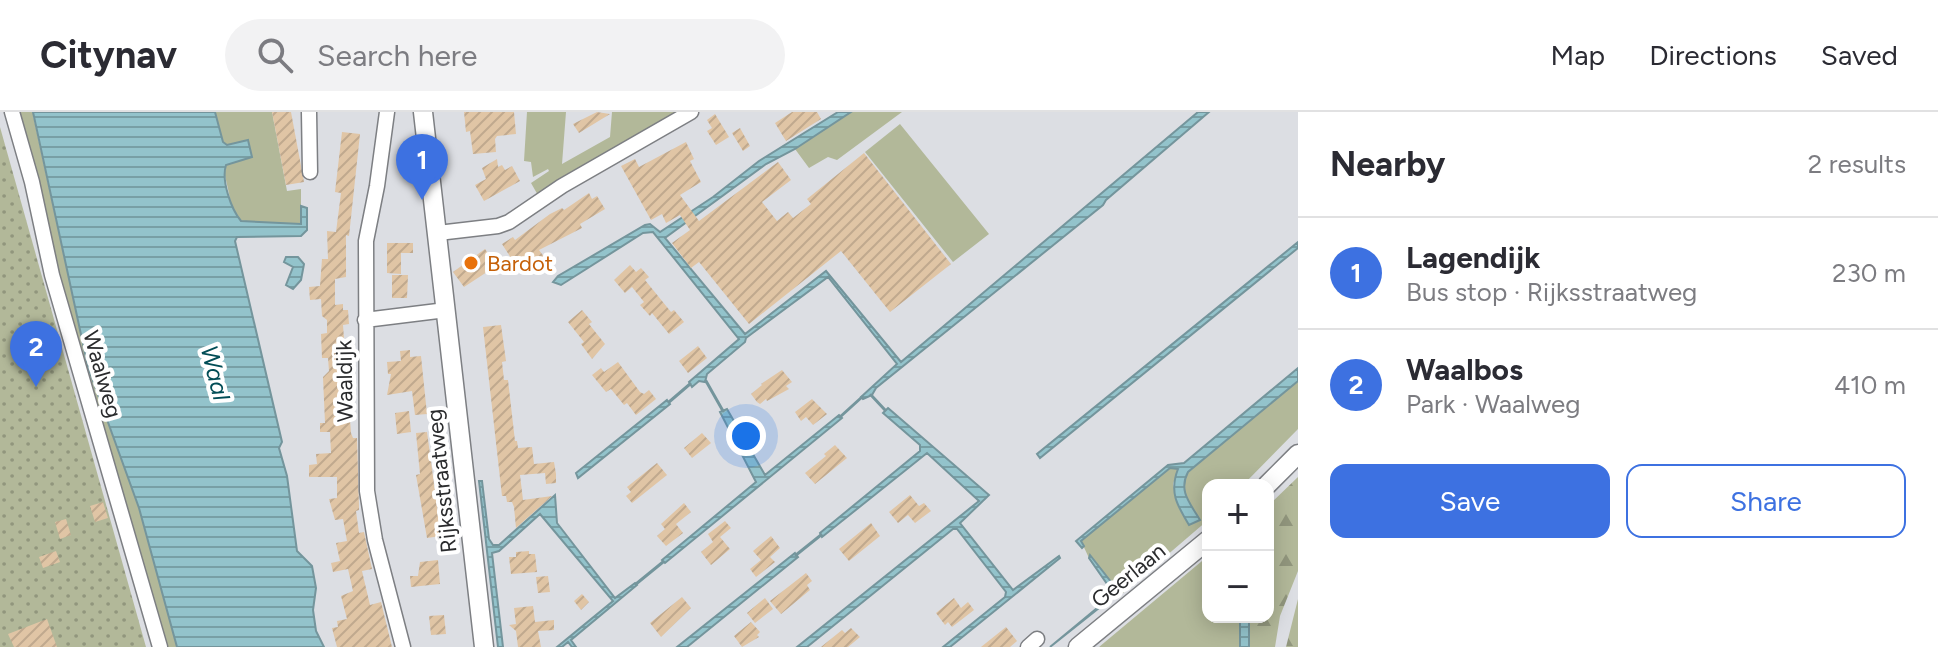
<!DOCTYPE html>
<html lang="en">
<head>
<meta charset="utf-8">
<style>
  :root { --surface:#fff; --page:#f2f2f3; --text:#2b2b33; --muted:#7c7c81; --line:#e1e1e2; --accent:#3d71e1 }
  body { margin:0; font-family:Figtree,sans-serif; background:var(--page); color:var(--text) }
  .controls { position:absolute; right:24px; bottom:24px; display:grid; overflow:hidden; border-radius:16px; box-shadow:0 4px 20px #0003 }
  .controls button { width:72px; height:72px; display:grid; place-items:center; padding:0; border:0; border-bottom:2px solid var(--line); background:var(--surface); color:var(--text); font:40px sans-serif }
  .you { position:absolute; left:746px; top:324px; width:28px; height:28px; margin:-20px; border:6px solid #fff; border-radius:50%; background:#1a73e8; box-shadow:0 0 0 12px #1a73e833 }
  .badge { display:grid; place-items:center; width:52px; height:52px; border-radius:50%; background:var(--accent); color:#fff; font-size:26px; font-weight:700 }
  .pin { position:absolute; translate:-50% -66px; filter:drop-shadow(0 2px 4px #0008) }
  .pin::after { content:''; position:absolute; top:42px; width:28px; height:24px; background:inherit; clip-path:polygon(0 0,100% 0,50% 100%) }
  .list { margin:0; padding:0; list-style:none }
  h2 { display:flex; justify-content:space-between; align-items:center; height:104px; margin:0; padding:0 32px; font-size:34px }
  h2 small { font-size:26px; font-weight:400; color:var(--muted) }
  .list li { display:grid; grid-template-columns:52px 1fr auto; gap:24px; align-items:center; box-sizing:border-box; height:112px; padding:0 32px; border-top:2px solid var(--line) }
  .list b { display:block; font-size:30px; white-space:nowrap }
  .list p { margin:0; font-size:26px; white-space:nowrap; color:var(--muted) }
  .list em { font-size:26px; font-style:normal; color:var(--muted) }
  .actions { display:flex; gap:16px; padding:24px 32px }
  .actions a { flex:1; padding:18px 0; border:2px solid var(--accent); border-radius:16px; text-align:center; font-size:28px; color:var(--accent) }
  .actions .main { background:var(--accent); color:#fff }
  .icon { flex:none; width:44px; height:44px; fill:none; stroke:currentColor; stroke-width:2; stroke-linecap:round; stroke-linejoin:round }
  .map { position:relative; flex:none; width:1298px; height:535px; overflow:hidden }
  header { display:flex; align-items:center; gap:48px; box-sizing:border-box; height:112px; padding:0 40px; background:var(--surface); border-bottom:2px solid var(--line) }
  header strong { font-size:38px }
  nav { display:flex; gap:44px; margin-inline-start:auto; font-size:28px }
  .search { width:560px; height:72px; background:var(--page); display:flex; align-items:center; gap:20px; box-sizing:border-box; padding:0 28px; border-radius:44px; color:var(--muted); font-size:30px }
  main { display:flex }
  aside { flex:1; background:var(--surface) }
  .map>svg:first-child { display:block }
  .grass { fill:#b2b899 }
  .forest { fill:url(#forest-firs) }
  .park { fill:url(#park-dots) }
  .water { fill:url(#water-rules); stroke:#74959c; stroke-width:2 }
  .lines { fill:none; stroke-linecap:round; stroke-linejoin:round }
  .stream { stroke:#74959c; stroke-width:3 }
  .building { fill:url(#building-hatch) }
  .minor-casing { stroke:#7d7f83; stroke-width:17 }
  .tertiary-casing { stroke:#7d7f83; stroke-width:21 }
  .minor { stroke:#fff; stroke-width:14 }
  .tertiary { stroke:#fff; stroke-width:18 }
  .food-dot { fill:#e8710a; stroke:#fff; stroke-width:3 }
  .labels { text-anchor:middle; stroke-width:8; stroke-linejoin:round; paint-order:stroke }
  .food-label { font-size:22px; fill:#c56008; stroke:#fff; text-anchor:start }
  .street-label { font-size:22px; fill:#2a2b2d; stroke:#fff }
  .water-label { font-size:24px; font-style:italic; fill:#014d56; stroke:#fff }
</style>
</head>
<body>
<header>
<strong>Citynav</strong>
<div class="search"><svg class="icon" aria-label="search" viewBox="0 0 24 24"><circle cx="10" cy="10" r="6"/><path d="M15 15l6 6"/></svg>Search here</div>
<nav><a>Map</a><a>Directions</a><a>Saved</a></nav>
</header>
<main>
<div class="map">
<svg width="1298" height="535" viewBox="0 0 1298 535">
  <defs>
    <pattern id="forest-firs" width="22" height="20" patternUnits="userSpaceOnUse" patternTransform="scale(2)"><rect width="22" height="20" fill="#b2b899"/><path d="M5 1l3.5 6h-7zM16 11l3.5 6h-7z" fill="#91967d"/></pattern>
    <pattern id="park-dots" width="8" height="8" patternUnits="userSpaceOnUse" patternTransform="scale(2)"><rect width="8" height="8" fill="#b2b899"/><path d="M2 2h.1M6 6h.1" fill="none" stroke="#91967d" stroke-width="1.8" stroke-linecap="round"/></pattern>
    <pattern id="water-rules" width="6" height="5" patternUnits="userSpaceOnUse" patternTransform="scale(2)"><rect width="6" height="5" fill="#93c3cb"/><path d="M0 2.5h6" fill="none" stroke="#789fa5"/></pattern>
    <pattern id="building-hatch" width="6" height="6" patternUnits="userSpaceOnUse" patternTransform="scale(2)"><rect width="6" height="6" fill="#e0c5a5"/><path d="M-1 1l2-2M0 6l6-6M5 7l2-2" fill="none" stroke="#c0a98e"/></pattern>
  </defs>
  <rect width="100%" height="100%" fill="#dcdee3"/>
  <path class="grass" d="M 15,0 L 33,0 L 33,3 L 88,255 L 139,396 L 177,535 L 163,535 L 63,199 Z
    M 215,0 L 272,0 L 287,79 L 301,77 L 301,112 L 241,109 L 232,95 L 224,59 L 226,53 L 252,44 L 248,28 L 227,33 L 223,30 Z
    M 527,0 L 566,0 L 562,52 L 610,25 L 612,0 L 676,0 L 539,85 L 531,71 L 549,59 L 548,57 L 533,65 L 531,50 L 524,49 Z
    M 851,0 L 902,0 L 837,48 L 828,45 L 809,56 L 795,37 Z
    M 900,12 L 989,122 L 953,150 L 865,40 Z
    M 1298,269 L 1298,317 L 1243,373 L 1208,373 L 1208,408 L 1123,481 L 1118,482 L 1090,443 L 1089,446 L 1081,429 L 1170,356 L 1178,357 L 1173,372 L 1179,396 L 1199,407 C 1190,391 1178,379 1188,360 Z
    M 1208,444 L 1208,505 L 1240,505 L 1240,535 L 1099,535 Z"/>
  <path class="forest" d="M 1298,365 L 1298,459 L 1280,504 L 1275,535 L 1249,535 L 1249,505 L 1268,505 L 1268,394 Z
    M 1298,487 L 1298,535 L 1286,535 Z"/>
  <path class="park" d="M 0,15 L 146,535 L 0,535 Z"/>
  <path class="water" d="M 33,0 L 215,0 L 223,30 L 227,33 L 248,28 L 252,45 L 226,53 C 221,68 231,97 241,109 L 301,112 L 301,94 L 307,96 L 307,118 L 301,124 L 237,125 L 235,129 L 282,330 L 279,336 L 287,364 L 297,439 L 312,454 L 316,476 L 313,498 L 316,519 L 324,535 L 177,535 L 139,396 L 88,255 Z
    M 838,0 L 851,0 L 795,37 L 766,52 L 665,126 L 745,222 L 826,159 L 901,250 L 1198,0 L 1209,0 L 1106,88 L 1103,93 L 876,276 L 872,283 L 863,287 L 861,285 L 897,252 L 828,165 L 746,226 L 745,230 L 707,262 L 705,270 L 699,269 L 692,275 L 689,270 L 739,227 L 653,120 L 643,121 L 561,173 L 553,170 L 558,164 L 645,113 L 650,112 L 660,120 L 713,85 L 759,49 Z
    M 1298,130 L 1298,136 L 1040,346 L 1037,342 Z
    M 286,145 L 298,145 L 304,152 L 301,168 L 293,177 L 286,173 L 293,155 L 284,150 Z
    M 1298,256 L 1298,269 L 1188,360 C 1178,379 1190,391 1200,408 L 1189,413 C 1177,393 1169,380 1178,357 L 1170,356 L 1081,429 L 1084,434 L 1082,436 L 1076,429 L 1168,353 L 1184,351 Z
    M 667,288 L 670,292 L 578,366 L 576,361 Z
    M 888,296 L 989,383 L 960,411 L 1013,478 L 1059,444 L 1060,446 L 950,535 L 943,535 L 1005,485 L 1006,480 L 957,417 L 953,417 L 807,535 L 797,535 L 979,389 L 927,341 L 822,425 L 820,421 L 920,339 L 920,333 L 883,301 Z
    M 727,297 L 765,363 L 839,303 L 842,306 L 665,451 L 662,448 L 756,370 L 720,300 Z
    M 479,369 L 482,369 L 489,427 L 493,433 L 499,433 L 555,383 L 557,411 L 615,486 L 635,471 L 637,473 L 571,528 L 576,535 L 572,535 L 568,530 L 562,535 L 557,535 L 613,489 L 540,402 L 499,439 L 492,441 L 503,535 L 498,535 Z
    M 795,441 L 798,445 L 687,535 L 677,535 Z
    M 1090,443 L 1119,480 L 1050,535 L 1114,482 L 1089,446 Z
    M 1240,505 L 1249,505 L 1249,535 L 1240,535 Z"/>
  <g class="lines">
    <path class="stream" d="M 706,269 L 723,299
      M 871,283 L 885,298
      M 669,290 L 690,272
      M 840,305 L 862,285
      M 796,443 L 821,423
      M 636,472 L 663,450"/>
  </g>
  <path class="building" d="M 272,0 L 291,0 L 304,70 L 286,73 Z
    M 464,0 L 514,0 L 516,22 L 497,24 L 495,27 L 496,40 L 473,42 L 470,19 L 466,20 Z
    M 597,0 L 610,2 L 579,21 L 573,12 Z
    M 792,0 L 817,0 L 821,7 L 786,29 L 775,11 Z
    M 715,2 L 729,25 L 716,33 L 707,19 L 712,16 L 707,8 Z
    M 740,16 L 750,34 L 743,39 L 732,21 Z
    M 342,20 L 360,22 L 349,124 L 346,123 L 346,165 L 335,167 L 335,193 L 343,192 L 343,198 L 348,198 L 349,212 L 343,213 L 351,321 L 353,326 L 357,326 L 359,394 L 359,398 L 356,399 L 359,421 L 364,420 L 372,457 L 362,459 L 370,493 L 381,490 L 392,535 L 337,535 L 332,516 L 338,515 L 337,509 L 347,507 L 341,484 L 353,479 L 348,457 L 333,460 L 331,451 L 340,449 L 336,431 L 347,429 L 343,407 L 335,408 L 329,387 L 337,386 L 337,365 L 309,365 L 309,353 L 317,352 L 316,342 L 331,341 L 330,320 L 320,320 L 320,311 L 325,311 L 323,265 L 329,259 L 328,246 L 322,246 L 321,222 L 327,221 L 327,208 L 322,204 L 321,187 L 310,188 L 309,175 L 320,174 L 322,147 L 328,147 L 327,119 L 336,120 L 341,81 L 335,80 Z
    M 686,30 L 694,47 L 690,49 L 701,70 L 680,83 L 699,109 L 778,50 L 791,68 L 762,90 L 777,109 L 788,100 L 793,106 L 811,92 L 807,87 L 864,41 L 951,152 L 890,200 L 841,139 L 749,212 L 699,150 L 691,156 L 672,131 L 690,118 L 680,103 L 666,111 L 662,102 L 651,108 L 621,54 L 635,47 L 639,55 Z
    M 497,47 L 498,55 L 502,53 L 505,58 L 512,54 L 520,69 L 484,89 L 475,73 L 486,67 L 482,56 Z
    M 589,81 L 592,87 L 597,84 L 605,97 L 580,112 L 582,116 L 539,138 L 545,146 L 531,154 L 529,151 L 518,157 L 502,132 L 513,125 L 515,128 L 550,102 L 562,96 L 564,98 Z
    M 387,131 L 413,131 L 413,141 L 401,141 L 401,162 L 387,161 Z
    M 485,137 L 492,147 L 487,154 L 490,158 L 464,175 L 453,160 Z
    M 630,153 L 636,160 L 641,156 L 649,165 L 645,168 L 671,200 L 674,198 L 684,210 L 669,222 L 652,201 L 650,204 L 640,193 L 644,190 L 632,175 L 625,181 L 614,168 Z
    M 392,163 L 408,163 L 407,186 L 392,186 Z
    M 582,198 L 592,210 L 589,212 L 605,232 L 592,247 L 581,232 L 584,230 L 568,210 Z
    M 501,213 L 506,249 L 502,250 L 504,268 L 508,268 L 515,329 L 517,329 L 518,336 L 532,335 L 534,352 L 554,350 L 556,362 L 556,371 L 546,372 L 545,361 L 520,363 L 523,388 L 552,384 L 516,416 L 514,395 L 512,390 L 507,390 L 506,384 L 502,384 L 483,215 Z
    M 698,234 L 707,246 L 688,261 L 679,249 Z
    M 410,238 L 410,245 L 421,244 L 427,302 L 415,303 L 412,279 L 387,283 L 391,262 L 388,262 L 387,250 L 401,249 L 400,239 Z
    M 618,250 L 640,280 L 644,282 L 649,278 L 656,287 L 636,303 L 627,291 L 624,293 L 611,277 L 606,280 L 592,263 L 601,256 L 604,260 Z
    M 782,258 L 792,270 L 786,274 L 789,277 L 767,289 L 766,287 L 760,292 L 757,290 L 751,282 L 762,273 L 761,272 Z
    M 812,287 L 827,302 L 813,313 L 806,305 L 801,309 L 795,300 Z
    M 409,299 L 411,320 L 397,322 L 395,301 Z
    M 427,320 L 441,424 L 427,426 L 416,363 L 420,362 L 416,321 Z
    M 702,321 L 711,331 L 692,346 L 684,336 Z
    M 835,333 L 847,346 L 815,372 L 805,361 L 826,344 L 824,342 Z
    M 657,351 L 667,363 L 632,391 L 626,384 L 631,380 L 627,375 Z
    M 910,383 L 919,394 L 924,391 L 931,399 L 915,411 L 908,403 L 898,411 L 889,400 Z
    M 103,390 L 108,406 L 95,410 L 90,394 Z
    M 684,391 L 691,400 L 676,412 L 683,421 L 666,434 L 657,424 L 665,417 L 661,412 Z
    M 66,407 L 71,423 L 60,427 L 55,410 Z
    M 725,409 L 731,416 L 720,425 L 730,437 L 711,453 L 701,440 L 713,430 L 708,422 Z
    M 871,411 L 880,424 L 849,449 L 839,437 Z
    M 771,424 L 780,436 L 770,445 L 775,450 L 756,465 L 750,457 L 761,448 L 753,439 Z
    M 56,439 L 60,450 L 43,456 L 39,445 Z
    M 529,439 L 529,442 L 535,442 L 537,460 L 511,462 L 509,445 L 516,445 L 516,440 Z
    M 438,448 L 440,472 L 411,475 L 410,464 L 418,464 L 420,450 Z
    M 806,461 L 812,469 L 807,473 L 810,478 L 781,502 L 770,489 Z
    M 548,464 L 550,480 L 538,481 L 536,465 Z
    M 582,482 L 589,490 L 581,498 L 574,489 Z
    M 682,485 L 691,496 L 661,525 L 650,511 Z
    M 765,486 L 773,497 L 755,511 L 747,501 Z
    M 954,486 L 961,496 L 968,490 L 974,498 L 952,515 L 948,510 L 945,513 L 936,501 Z
    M 533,494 L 535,510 L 554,508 L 554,518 L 538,519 L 541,535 L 518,535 L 516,519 L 509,513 L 516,512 L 514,496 Z
    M 444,503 L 446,522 L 431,523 L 429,504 Z
    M 47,507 L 57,535 L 14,535 L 8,522 Z
    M 751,510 L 760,520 L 757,523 L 759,525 L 742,535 L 734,524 Z
    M 1006,515 L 1017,529 L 1010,535 L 981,535 Z
    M 851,516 L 860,525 L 848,535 L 821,535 L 842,518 L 845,521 Z"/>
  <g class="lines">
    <defs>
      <path id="minor" d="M 12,0 L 32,70 L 52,163 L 160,535
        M 309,0 L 310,60
        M 387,0 L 377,74 L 366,129 L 367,379 L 375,428 L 403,535
        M 438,121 L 498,114 L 509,110 L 562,74 L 691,0
        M 365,208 L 446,198
        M 1028,535 L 1037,527"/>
      <path id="tertiary" d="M 423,0 L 484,535
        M 1267,373 L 1298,342
        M 1078,535 L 1208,428"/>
    </defs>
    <use href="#minor" class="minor-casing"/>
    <use href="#tertiary" class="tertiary-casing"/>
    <use href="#minor" class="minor"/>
    <use href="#tertiary" class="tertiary"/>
  </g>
  <circle class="food-dot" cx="471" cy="151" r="8"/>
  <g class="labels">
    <g class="food-label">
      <text x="487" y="159">Bardot</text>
    </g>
    <g class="street-label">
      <text transform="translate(103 262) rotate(74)" y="8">Waalweg</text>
      <text transform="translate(344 269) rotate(-91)" y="8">Waaldijk</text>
      <text transform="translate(441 369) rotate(-96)" y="8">Rijksstraatweg</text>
      <text transform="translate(1128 463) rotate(-39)" y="8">Geerlaan</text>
    </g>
    <g class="water-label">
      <text transform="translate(215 261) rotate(76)" y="8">Waal</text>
    </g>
  </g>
</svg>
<div class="controls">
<button>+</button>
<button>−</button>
</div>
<div class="you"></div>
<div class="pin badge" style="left:422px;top:88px">1</div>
<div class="pin badge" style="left:36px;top:275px">2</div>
</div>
<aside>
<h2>Nearby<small>2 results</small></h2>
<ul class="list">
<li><span class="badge">1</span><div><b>Lagendijk</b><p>Bus stop · Rijksstraatweg</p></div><em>230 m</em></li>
<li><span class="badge">2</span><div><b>Waalbos</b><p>Park · Waalweg</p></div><em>410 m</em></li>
</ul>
<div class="actions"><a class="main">Save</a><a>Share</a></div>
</aside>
</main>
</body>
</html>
